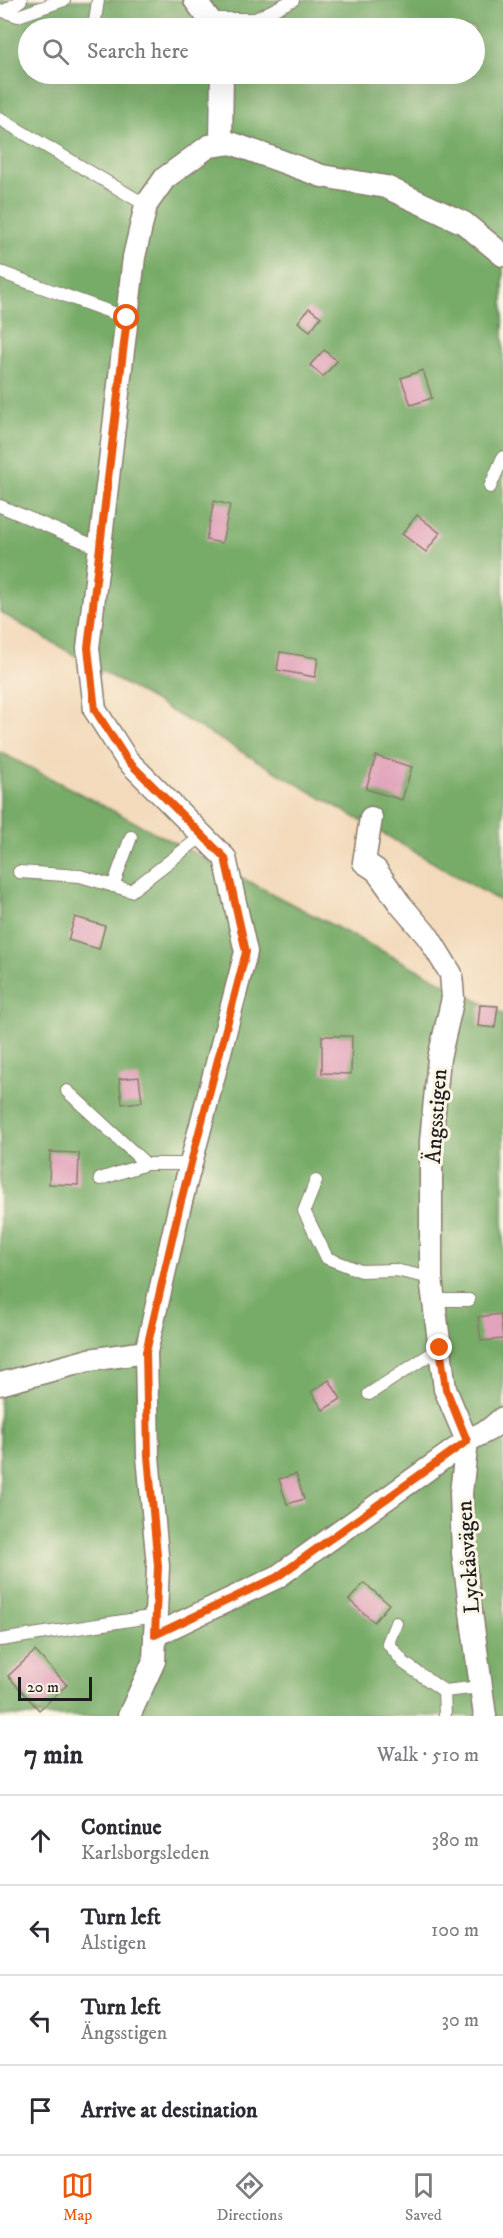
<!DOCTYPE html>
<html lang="en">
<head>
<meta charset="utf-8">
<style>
  :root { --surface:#fff; --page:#f2f2f3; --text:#2b2b33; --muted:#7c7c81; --line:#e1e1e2; --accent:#ea580c }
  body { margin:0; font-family:"IM FELL DW Pica",serif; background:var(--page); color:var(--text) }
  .scale { position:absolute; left:18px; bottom:15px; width:74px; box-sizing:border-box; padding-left:6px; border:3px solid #1c1c1c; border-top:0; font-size:16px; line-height:21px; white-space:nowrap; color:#1c1c1c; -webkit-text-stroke:4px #fcf5e5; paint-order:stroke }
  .stop { position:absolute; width:18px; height:18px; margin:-14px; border:4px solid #ea580c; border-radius:50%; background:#fff }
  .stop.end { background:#ea580c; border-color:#fff; box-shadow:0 2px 6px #0008 }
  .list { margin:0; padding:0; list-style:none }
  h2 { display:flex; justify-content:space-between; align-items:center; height:78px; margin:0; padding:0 24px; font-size:26px }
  h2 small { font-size:20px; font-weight:400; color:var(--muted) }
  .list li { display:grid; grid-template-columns:39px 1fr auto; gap:18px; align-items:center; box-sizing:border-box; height:90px; padding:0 24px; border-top:2px solid var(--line) }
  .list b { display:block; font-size:22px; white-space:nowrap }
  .list p { margin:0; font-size:20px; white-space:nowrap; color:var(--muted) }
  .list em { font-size:20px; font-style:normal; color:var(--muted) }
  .icon { flex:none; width:33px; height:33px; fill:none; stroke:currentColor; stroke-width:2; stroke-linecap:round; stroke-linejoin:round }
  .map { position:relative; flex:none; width:503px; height:1716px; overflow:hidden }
  .search { position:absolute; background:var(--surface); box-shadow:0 6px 24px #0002; left:18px; right:18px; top:18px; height:66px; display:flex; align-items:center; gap:15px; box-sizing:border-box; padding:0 21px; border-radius:33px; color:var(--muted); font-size:22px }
  .sheet { height:438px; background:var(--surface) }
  nav { display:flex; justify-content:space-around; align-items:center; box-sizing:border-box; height:84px; border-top:2px solid var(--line); background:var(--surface); font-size:16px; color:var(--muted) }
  nav a { display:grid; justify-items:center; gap:3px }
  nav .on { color:var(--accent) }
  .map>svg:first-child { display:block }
  .forest { fill:#77ab67; stroke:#4a6442; stroke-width:1.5; fill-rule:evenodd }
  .building { fill:#e2a4bc }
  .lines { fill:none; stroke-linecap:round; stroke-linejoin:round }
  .lane-casing { stroke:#887b6c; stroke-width:14 }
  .street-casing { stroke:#887b6c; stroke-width:25 }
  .lane { stroke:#fff; stroke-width:12 }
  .street { stroke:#fff; stroke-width:22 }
  .route { stroke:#ea580c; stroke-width:8 }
  .labels { text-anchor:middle; stroke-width:6; stroke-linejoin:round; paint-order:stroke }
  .street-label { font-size:22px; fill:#1c1c1c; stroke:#fcf5e5 }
</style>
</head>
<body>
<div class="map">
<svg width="503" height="1716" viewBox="0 0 503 1716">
  <rect width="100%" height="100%" fill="#fcf5e5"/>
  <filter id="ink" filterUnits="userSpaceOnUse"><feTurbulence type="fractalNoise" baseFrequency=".0167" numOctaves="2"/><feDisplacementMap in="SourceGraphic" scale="12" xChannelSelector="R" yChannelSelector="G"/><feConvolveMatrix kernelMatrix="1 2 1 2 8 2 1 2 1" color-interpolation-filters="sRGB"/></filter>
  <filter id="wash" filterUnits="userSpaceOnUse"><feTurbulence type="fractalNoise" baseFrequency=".008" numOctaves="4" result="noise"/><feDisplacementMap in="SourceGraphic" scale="24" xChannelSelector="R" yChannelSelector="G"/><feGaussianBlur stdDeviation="1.35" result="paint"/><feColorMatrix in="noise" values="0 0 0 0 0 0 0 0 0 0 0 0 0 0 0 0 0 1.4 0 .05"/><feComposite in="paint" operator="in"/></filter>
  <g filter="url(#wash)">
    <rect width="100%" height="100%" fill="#f3dabb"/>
    <path class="forest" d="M 0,0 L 503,0 L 503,903 L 0,612 ZM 28,28 L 474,28 L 474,74 L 28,74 Z
      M 0,752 L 503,1014 L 503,1716 L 0,1716 Z"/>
    <g id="blocks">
      <path class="building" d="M 309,308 L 321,317 L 310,331 L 298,322 Z
        M 324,350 L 337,361 L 323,377 L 310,365 Z
        M 423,370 L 432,398 L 411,405 L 401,378 Z
        M 214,501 L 230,505 L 222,543 L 206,540 Z
        M 417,515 L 440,533 L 426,552 L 402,534 Z
        M 280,652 L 318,658 L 315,677 L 277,670 Z
        M 376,756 L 412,767 L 402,800 L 366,789 Z
        M 75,917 L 105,926 L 99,949 L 68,940 Z
        M 480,1005 L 498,1006 L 495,1028 L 478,1026 Z
        M 322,1036 L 352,1036 L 351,1074 L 322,1073 Z
        M 139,1077 L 142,1102 L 122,1104 L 119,1079 Z
        M 50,1152 L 79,1153 L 78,1185 L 49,1184 Z
        M 500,1314 L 503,1339 L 481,1341 L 478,1317 Z
        M 329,1380 L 341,1399 L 323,1410 L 311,1392 Z
        M 296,1474 L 304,1499 L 287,1504 L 279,1479 Z
        M 364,1583 L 389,1604 L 374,1622 L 349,1600 Z
        M 35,1651 L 67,1685 L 39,1710 L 8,1676 Z"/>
    </g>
  </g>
  <g filter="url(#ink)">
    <use href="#blocks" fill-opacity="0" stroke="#887b6c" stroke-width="1.5"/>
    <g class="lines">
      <defs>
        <path id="lane" d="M 0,10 L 18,16 L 64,0
          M 5,11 L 21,0
          M 209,19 L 255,19 L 293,0
          M 94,28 L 98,0
          M 0,119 L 146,205
          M 0,272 L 127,318
          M 490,487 L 503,457
          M 0,506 L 99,548
          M 19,872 L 80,876 L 131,891 L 202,836
          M 113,886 L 131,837
          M 67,1091 L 146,1164
          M 100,1179 L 146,1164 L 190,1164
          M 316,1181 L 304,1211 L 327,1258 L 361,1271 L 395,1270 L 431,1278
          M 434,1300 L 469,1300
          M 369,1394 L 440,1348
          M 396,1623 L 388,1643 L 404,1663 L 444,1691 L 481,1687
          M 0,1640 L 156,1616
          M 444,1691 L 445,1716"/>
        <path id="street" d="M 195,0 L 209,19 L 213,28
          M 221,144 L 222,74
          M 0,1384 L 89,1360 L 146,1352
          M 155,1635 L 277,1577 L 467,1441 L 445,1389 L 431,1278 L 431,1141 L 439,1058 L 453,998 L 451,974 L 429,938 L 400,904 L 376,870 L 364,862 L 371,818
          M 129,1716 L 154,1661 L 158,1566 L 148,1456 L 146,1352 L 179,1209 L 246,952 L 225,858 L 127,760 L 95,710 L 88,648 L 134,257 L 146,205 L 165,178 L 209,146 L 231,143 L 322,176 L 386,187 L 464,223 L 503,255
          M 485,1716 L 463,1553 L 461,1493 L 467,1441 L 490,1429 L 503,1418"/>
      </defs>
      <use href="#lane" class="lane-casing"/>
      <use href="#street" class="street-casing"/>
      <use href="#lane" class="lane"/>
      <use href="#street" class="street"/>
    </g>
  </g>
  <g class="lines" filter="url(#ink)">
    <path class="route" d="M 127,318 L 88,648 L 95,710 L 127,760 L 225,858 L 246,952 L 179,1209 L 146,1352 L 148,1456 L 158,1566 L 155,1635 L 277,1577 L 467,1441 L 446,1389 L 440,1348"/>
  </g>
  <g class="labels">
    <g class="street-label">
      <text transform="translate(435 1116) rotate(-86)" y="8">Ängsstigen</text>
      <text transform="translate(467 1557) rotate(-94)" y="8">Lyckåsvägen</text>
    </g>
  </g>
</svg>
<div class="scale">20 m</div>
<div class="stop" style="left:127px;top:318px"></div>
<div class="stop end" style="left:440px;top:1348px"></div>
<div class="search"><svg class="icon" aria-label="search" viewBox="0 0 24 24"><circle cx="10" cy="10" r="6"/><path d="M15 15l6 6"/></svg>Search here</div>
</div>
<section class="sheet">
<h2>7 min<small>Walk · 510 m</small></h2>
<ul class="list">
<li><svg class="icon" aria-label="ahead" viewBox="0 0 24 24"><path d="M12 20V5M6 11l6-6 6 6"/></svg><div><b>Continue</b><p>Karlsborgsleden</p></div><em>380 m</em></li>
<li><svg class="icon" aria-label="left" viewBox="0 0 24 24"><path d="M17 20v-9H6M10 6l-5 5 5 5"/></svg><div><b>Turn left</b><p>Alstigen</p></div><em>100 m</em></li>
<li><svg class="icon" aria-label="left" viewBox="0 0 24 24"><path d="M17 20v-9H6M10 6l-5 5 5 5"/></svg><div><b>Turn left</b><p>Ängsstigen</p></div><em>30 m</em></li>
<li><svg class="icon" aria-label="arrive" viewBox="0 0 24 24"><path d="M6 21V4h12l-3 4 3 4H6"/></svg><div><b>Arrive at destination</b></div></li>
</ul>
</section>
<nav>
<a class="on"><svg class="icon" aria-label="map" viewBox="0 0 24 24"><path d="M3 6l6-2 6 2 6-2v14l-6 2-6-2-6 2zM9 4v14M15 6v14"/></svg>Map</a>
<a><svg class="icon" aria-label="directions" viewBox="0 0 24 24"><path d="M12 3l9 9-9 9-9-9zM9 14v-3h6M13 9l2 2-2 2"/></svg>Directions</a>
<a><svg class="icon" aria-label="saved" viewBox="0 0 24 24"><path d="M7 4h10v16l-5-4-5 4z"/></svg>Saved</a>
</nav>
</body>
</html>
